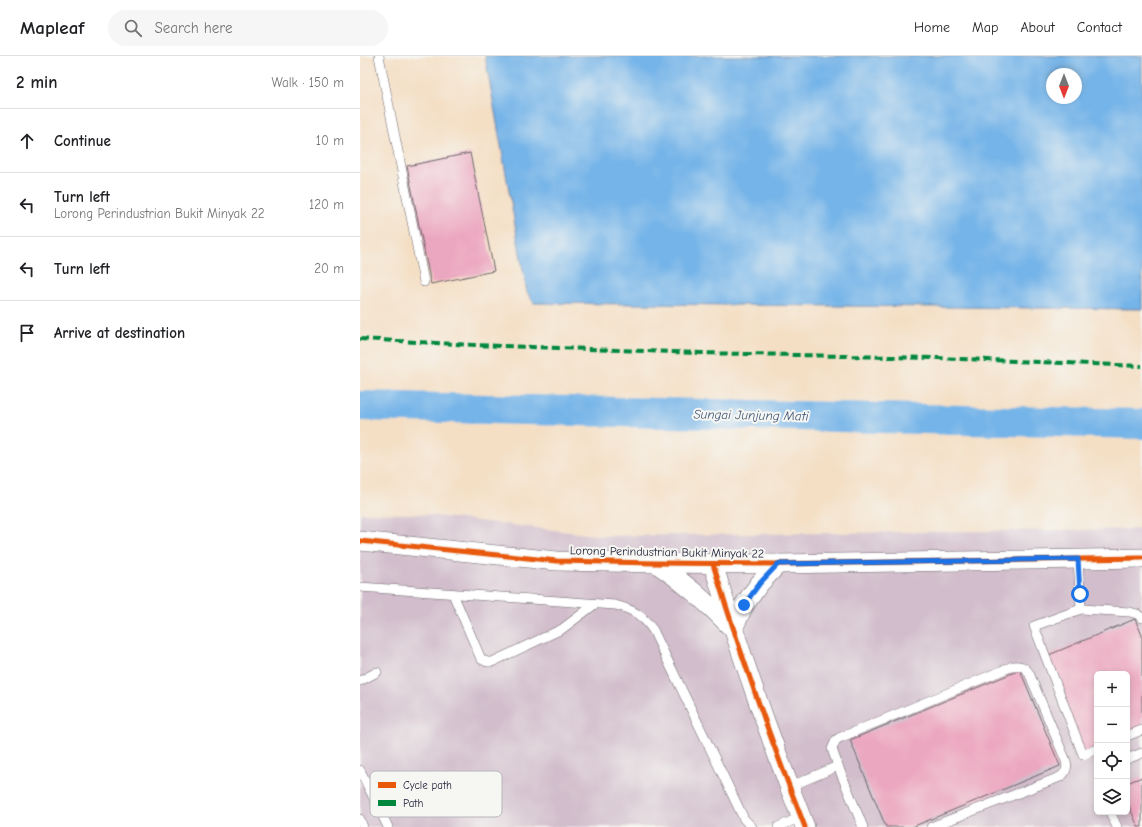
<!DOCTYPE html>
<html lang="en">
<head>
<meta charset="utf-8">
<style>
  :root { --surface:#fff; --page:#f6f6f6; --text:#202124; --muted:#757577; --line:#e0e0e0 }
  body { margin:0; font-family:"Comic Neue",sans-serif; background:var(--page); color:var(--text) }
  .controls { position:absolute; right:12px; bottom:12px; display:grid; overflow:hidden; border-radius:6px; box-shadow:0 2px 6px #0003 }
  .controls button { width:36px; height:36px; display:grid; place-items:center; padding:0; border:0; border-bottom:1px solid var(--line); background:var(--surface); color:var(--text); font:20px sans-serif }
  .compass { position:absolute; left:686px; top:12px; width:36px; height:36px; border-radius:50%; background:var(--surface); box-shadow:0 2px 6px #0003; rotate:180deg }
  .stop { position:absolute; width:12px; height:12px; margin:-9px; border:3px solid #1a73e8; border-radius:50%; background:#fff }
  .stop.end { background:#1a73e8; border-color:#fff; box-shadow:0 1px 4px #0008 }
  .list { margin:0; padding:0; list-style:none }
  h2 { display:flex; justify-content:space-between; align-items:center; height:52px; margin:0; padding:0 16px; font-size:17px }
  h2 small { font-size:13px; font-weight:400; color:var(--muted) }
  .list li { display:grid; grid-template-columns:26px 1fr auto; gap:12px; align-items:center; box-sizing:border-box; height:64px; padding:0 16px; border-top:1px solid var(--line) }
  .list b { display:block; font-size:15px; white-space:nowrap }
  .list p { margin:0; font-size:13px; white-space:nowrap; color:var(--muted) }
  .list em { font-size:13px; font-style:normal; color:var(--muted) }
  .icon { flex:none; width:22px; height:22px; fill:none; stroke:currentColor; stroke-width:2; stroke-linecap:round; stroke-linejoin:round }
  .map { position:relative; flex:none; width:782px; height:771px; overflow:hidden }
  header { display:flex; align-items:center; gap:24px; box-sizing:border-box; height:56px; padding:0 20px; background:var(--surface); border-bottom:1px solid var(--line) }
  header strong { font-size:19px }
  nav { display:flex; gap:22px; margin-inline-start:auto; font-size:14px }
  .search { width:280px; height:36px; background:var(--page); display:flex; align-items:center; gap:10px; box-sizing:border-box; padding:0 14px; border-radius:22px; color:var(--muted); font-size:15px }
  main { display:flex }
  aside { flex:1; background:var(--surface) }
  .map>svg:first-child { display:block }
  .industrial { fill:#d1bdcb; fill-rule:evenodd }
  .water { fill:#74b4e8; stroke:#4b6b92; fill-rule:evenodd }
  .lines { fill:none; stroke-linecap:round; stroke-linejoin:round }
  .river { stroke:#74b4e8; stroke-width:30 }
  .building { fill:#eca7c0 }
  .service-casing { stroke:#6c646b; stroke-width:10 }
  .minor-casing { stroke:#6c646b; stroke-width:20 }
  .service { stroke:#fff; stroke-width:9 }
  .minor { stroke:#fff; stroke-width:19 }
  .quiet { stroke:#00873e; stroke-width:4; stroke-dasharray:8 4; stroke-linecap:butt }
  .cycleway-casing { stroke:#f6f6f2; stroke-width:8 }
  .cycleway { stroke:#e8590c; stroke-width:5 }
  .route { stroke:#1a73e8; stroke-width:5 }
  .labels { text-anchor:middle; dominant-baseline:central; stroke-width:4; stroke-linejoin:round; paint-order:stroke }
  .street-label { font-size:12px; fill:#22223b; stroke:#f6f6f2 }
  .water-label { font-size:13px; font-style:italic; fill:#3f5578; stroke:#f6f6f2 }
  .key { fill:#f6f6f2; stroke:#b6b6bb; stroke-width:1 }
  .key-label { font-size:11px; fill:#22223b }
</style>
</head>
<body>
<header>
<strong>Mapleaf</strong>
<div class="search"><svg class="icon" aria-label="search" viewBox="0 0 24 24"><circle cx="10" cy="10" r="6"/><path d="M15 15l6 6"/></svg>Search here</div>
<nav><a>Home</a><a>Map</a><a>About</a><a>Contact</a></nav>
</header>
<main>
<aside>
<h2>2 min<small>Walk · 150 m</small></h2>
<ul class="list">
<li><svg class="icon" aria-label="ahead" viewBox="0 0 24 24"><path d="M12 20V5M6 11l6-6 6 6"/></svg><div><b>Continue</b></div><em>10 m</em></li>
<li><svg class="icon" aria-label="left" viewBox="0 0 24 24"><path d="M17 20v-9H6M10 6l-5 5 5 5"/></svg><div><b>Turn left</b><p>Lorong Perindustrian Bukit Minyak 22</p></div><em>120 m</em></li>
<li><svg class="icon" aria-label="left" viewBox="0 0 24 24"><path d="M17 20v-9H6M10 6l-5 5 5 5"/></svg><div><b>Turn left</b></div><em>20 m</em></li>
<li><svg class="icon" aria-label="arrive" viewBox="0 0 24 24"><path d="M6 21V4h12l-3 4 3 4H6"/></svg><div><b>Arrive at destination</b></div></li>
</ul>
</aside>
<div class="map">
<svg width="782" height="771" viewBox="0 0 782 771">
  <rect width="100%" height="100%" fill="#f6f6f2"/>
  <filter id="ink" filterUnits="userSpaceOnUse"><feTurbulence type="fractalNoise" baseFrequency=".025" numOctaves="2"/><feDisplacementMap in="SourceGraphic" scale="8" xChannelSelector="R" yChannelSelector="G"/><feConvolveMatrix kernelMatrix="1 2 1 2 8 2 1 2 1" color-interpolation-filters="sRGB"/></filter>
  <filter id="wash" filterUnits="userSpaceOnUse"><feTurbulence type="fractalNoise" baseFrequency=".012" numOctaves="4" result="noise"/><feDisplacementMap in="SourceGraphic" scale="16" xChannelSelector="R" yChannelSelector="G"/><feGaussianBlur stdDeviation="0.9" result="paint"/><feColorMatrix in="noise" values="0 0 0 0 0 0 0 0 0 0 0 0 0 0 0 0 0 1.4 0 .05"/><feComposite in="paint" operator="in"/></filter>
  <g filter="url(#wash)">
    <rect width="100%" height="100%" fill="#f4dfc5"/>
    <path class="industrial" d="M 0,457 L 60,458 L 243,480 L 782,473 L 782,771 L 0,771 ZM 737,618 L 767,618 L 767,756 L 737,756 Z"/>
    <path class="water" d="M 125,0 L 782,0 L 782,253 L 174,247 L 167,236 ZM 692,18 L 716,18 L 716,42 L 692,42 Z"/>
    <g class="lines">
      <polyline class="river" points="0,350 782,368"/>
    </g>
    <g id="blocks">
      <g class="building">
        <polygon points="110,97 134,215 71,228 47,110"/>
        <polygon points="775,563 782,579 782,672 767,679 767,618 737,618 737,691 725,696 684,601"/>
        <polygon points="660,614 700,710 552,771 526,771 490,684"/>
        <polygon points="782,721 782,771 778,771 767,745 767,727"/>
      </g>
    </g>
  </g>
  <g filter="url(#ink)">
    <use href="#blocks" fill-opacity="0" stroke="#6c646b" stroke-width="1"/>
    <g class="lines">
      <g class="service-casing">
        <g id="service">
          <polyline points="19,0 64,226"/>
          <polyline points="718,503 721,553 770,556 777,558 782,562"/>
          <path d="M 0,531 L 255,549 C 274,554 282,559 293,574 L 384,763 L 392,771"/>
          <polyline points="93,538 121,603 127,606 132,606 202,573 235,548"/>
          <polyline points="721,553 674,570 723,699 737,693"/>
          <polyline points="0,625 17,616"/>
          <polyline points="767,680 782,674"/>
          <polyline points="767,703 782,697"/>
          <polyline points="478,710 503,771"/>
          <polyline points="0,714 28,771"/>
          <path d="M 429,731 L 478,710 L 472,693 L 476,684 L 479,682 L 653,610 C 661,609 665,611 669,617 L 706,705 C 708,713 706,717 700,721 L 571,771"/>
          <polyline points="750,756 757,771"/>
          <polyline points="0,763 3,771"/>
          <polyline points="418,771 441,761"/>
        </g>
      </g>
      <g class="minor-casing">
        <g id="minor">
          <polyline points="0,485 197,505 296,507 418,508 782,502"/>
          <path d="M 296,507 C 324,526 348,547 371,571"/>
          <path d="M 353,508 C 380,597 411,685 445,771"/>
          <polyline points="373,573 384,549 400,527 418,508"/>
        </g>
      </g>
      <use href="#service" class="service"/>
      <use href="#minor" class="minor"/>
      <polyline class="quiet" points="0,283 115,289 341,297 577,302 782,310"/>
      <g class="cycleway-casing">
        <g id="cycleway">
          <polyline points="0,485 197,505 296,507 418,508 782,502"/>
          <path d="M 353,508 C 380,597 411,685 445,771"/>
        </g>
      </g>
      <use href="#cycleway" class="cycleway"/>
    </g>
  </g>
  <g class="lines" filter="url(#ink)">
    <polyline class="route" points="384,549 400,527 418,508 718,503 720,538"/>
  </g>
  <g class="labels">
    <g class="street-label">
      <text transform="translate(307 496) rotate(1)">Lorong Perindustrian Bukit Minyak 22</text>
    </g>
    <g class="water-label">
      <text transform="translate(391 359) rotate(1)">Sungai Junjung Mati</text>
    </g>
  </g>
  <rect x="10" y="715" width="132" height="46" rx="6" class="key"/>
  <rect x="18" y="726" width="18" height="6" fill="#e8590c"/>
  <rect x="18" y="744" width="18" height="6" fill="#00873e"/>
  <g class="key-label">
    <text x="43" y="733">Cycle path</text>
    <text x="43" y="751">Path</text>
  </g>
</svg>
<div class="controls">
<button>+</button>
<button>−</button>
<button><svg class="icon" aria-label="locate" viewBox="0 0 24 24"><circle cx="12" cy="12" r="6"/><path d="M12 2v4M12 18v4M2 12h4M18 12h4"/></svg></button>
<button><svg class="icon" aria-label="layers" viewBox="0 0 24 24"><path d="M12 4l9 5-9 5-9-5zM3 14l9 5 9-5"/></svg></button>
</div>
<svg class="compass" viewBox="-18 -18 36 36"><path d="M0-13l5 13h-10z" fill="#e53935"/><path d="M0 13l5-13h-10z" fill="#757577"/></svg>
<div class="stop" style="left:720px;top:538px"></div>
<div class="stop end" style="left:384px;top:549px"></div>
</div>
</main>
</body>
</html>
